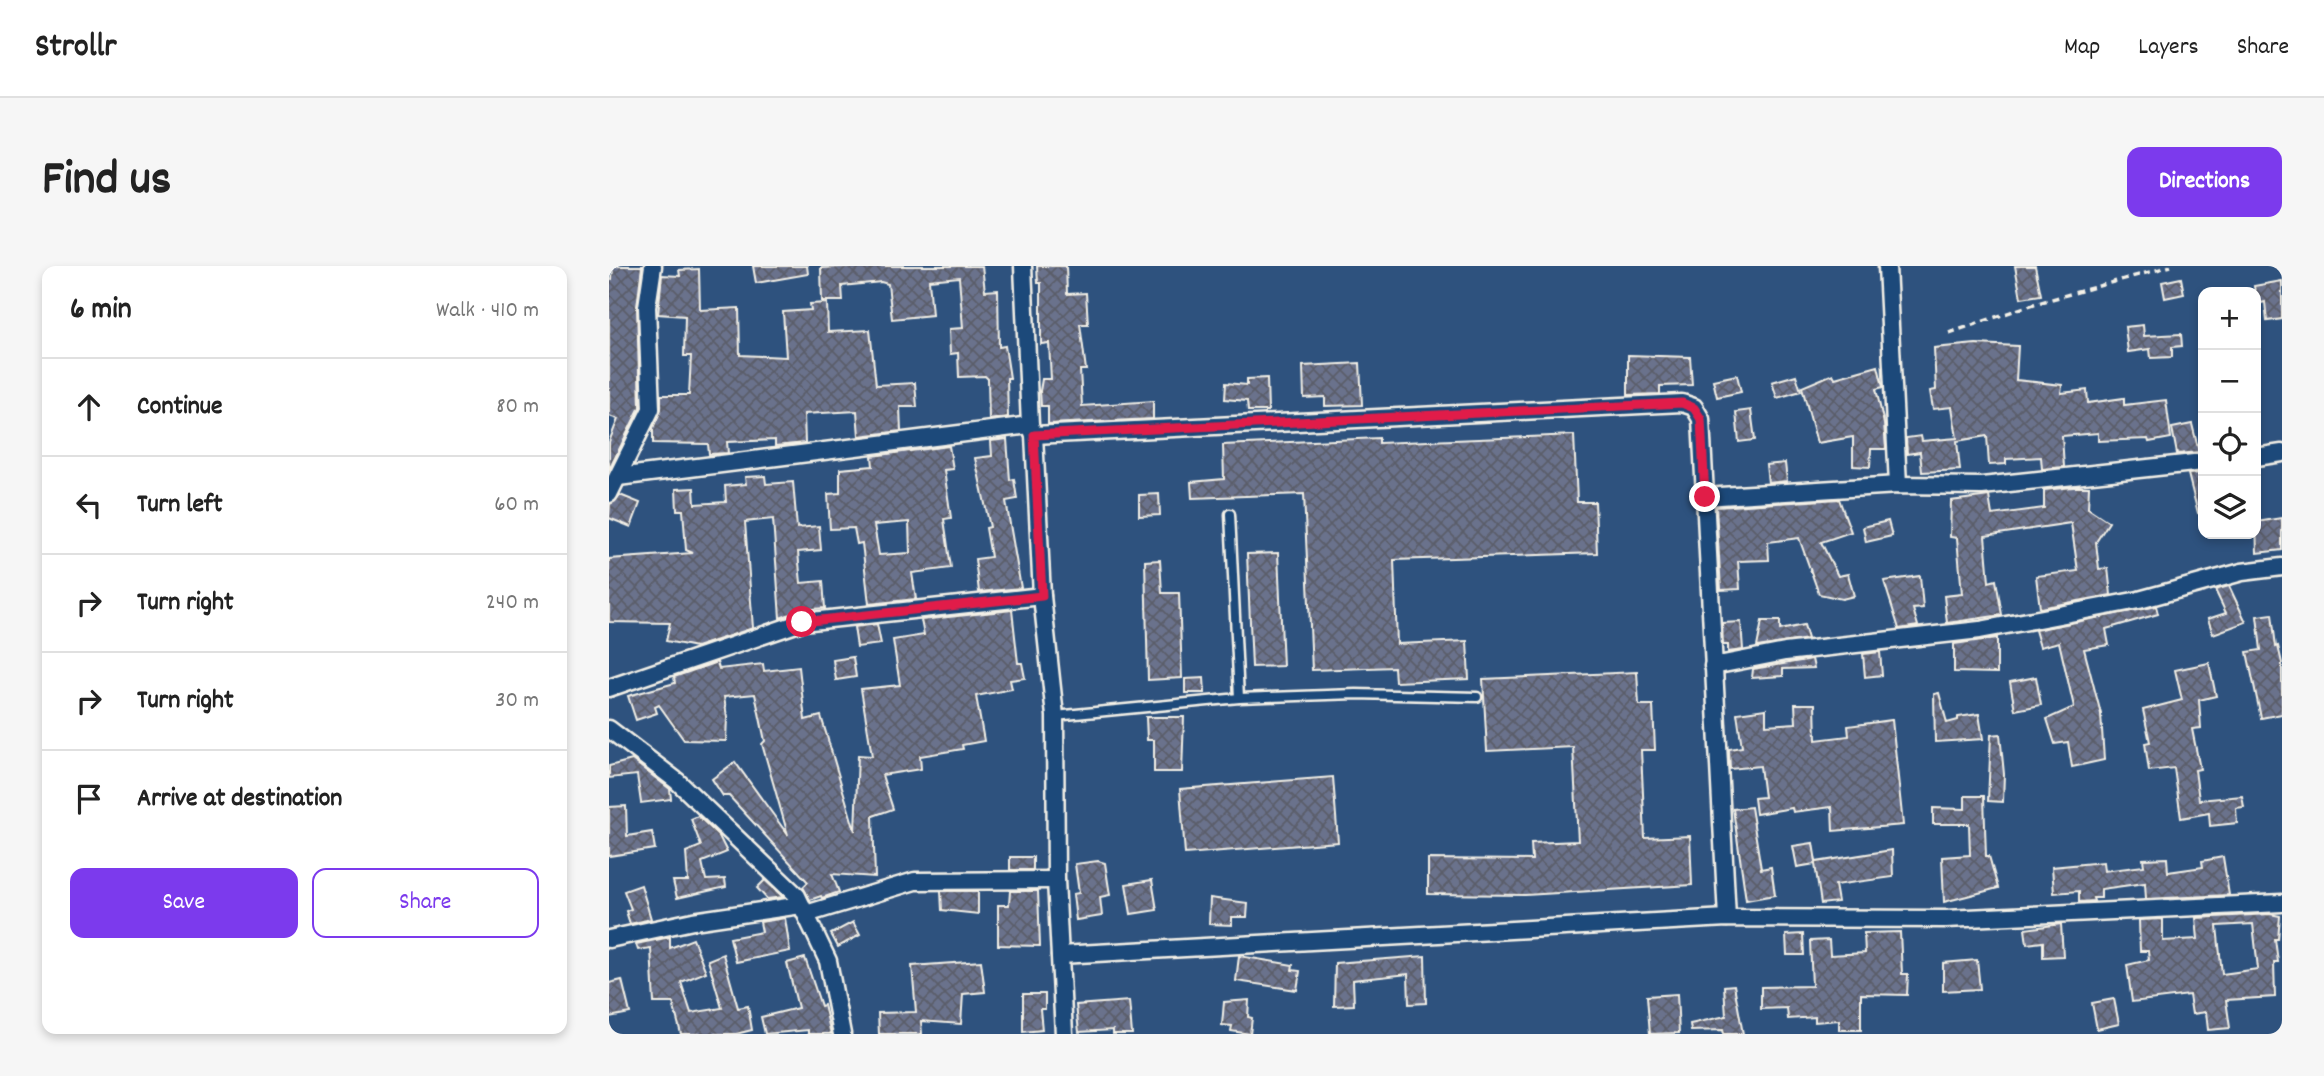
<!DOCTYPE html>
<html lang="en">
<head>
<meta charset="utf-8">
<style>
  :root { --surface:#fff; --page:#f6f6f6; --text:#222; --muted:#767676; --line:#e0e0e0; --accent:#7c3aed }
  body { margin:0; font-family:Dekko,sans-serif; background:var(--page); color:var(--text) }
  .controls { position:absolute; right:21px; top:21px; display:grid; overflow:hidden; border-radius:14px; box-shadow:0 4px 10px #0003 }
  .controls button { width:63px; height:63px; display:grid; place-items:center; padding:0; border:0; border-bottom:2px solid var(--line); background:var(--surface); color:var(--text); font:35px sans-serif }
  .stop { position:absolute; width:21px; height:21px; margin:-16px; border:5px solid #e11d48; border-radius:50%; background:#fff }
  .stop.end { background:#e11d48; border-color:#fff; box-shadow:0 2px 7px #0008 }
  .list { margin:0; padding:0; list-style:none }
  h2 { display:flex; justify-content:space-between; align-items:center; height:91px; margin:0; padding:0 28px; font-size:30px }
  h2 small { font-size:23px; font-weight:400; color:var(--muted) }
  .list li { display:grid; grid-template-columns:46px 1fr auto; gap:21px; align-items:center; box-sizing:border-box; height:98px; padding:0 28px; border-top:2px solid var(--line) }
  .list b { display:block; font-size:26px; white-space:nowrap }
  .list em { font-size:23px; font-style:normal; color:var(--muted) }
  .actions { display:flex; gap:14px; padding:21px 28px }
  .actions a { flex:1; padding:16px 0; border:2px solid var(--accent); border-radius:14px; text-align:center; font-size:24px; color:var(--accent) }
  .actions .main { background:var(--accent); color:#fff }
  .icon { flex:none; width:38px; height:38px; fill:none; stroke:currentColor; stroke-width:2; stroke-linecap:round; stroke-linejoin:round }
  .map { position:relative; flex:none; width:1673px; height:768px; overflow:hidden; border-radius:14px }
  header { display:flex; align-items:center; gap:42px; box-sizing:border-box; height:98px; padding:0 35px; background:var(--surface); border-bottom:2px solid var(--line) }
  header strong { font-size:33px }
  nav { display:flex; gap:38px; margin-inline-start:auto; font-size:24px }
  .intro { display:flex; align-items:center; justify-content:space-between; box-sizing:border-box; height:168px; padding:0 42px }
  h1 { margin:0; font-size:49px }
  .button { padding:18px 32px; border-radius:14px; background:var(--accent); color:#fff; font-size:24px; font-weight:700 }
  main { display:flex; gap:42px; padding:0 42px }
  aside { flex:1; background:var(--surface); border-radius:14px; box-shadow:0 4px 10px #0003 }
  .map>svg:first-child { display:block }
  .building { fill:url(#building-cross-hatch); stroke:#f4f1e8; stroke-width:2; fill-rule:evenodd }
  .lines { fill:none; stroke-linecap:round; stroke-linejoin:round }
  .service-casing { stroke:#f4f1e8; stroke-width:13 }
  .minor-casing { stroke:#f4f1e8; stroke-width:21 }
  .path { stroke:#f4f1e8; stroke-width:3.5; stroke-dasharray:7 5; stroke-linecap:butt }
  .service { stroke:#1f4a7a; stroke-width:8 }
  .minor { stroke:#1f4a7a; stroke-width:16 }
  .route { stroke:#e11d48; stroke-width:9 }
</style>
</head>
<body>
<header>
<strong>Strollr</strong>
<nav><a>Map</a><a>Layers</a><a>Share</a></nav>
</header>
<div class="intro"><h1>Find us</h1><a class="button">Directions</a></div>
<main>
<aside>
<h2>6 min<small>Walk · 410 m</small></h2>
<ul class="list">
<li><svg class="icon" aria-label="ahead" viewBox="0 0 24 24"><path d="M12 20V5M6 11l6-6 6 6"/></svg><div><b>Continue</b></div><em>80 m</em></li>
<li><svg class="icon" aria-label="left" viewBox="0 0 24 24"><path d="M17 20v-9H6M10 6l-5 5 5 5"/></svg><div><b>Turn left</b></div><em>60 m</em></li>
<li><svg class="icon" aria-label="right" viewBox="0 0 24 24"><path d="M7 20v-9h11M14 6l5 5-5 5"/></svg><div><b>Turn right</b></div><em>240 m</em></li>
<li><svg class="icon" aria-label="right" viewBox="0 0 24 24"><path d="M7 20v-9h11M14 6l5 5-5 5"/></svg><div><b>Turn right</b></div><em>30 m</em></li>
<li><svg class="icon" aria-label="arrive" viewBox="0 0 24 24"><path d="M6 21V4h12l-3 4 3 4H6"/></svg><div><b>Arrive at destination</b></div></li>
</ul>
<div class="actions"><a class="main">Save</a><a>Share</a></div>
</aside>
<div class="map">
<svg width="1673" height="768" viewBox="0 0 1673 768">
  <defs>
    <pattern id="building-cross-hatch" width="8" height="8" patternUnits="userSpaceOnUse" patternTransform="scale(1.75)"><rect width="8" height="8" fill="#6a728c"/><path d="M0 0l8 8M0 8l8-8" fill="none" stroke="#5a5d69"/></pattern>
  </defs>
  <rect width="100%" height="100%" fill="#2e527e"/>
  <filter id="ink" filterUnits="userSpaceOnUse"><feTurbulence type="fractalNoise" baseFrequency=".0143" numOctaves="2"/><feDisplacementMap in="SourceGraphic" scale="14" xChannelSelector="R" yChannelSelector="G"/><feConvolveMatrix kernelMatrix="1 2 1 2 8 2 1 2 1" color-interpolation-filters="sRGB"/></filter>
  <g filter="url(#ink)">
    <g class="building">
      <polygon points="4,0 33,0 28,41 31,141 0,204 0,176 9,153 0,150 0,13 3,13"/>
      <polygon points="144,0 198,0 199,8 147,17"/>
      <polygon points="249,0 373,0 376,25 389,24 390,81 396,80 401,112 398,112 399,151 380,154 379,113 376,110 350,111 349,87 341,88 340,63 354,62 350,11 320,14 323,49 283,53 279,18 272,16 233,20 234,35 213,35 212,2"/>
      <polygon points="428,0 457,0 458,28 477,27 479,58 471,58 477,104 471,104 473,140 544,135 544,153 439,158 439,140 432,140 431,125 433,113 442,113 440,77 432,78 432,17 429,17"/>
      <polygon points="1406,0 1426,0 1432,29 1412,32"/>
      <polygon points="90,3 91,44 130,42 131,89 177,91 174,46 202,44 201,38 218,37 219,66 261,64 267,119 306,117 308,141 291,141 292,165 250,170 248,145 195,148 196,177 166,180 166,174 118,176 119,187 100,188 99,178 44,177 44,162 52,143 52,129 80,129 82,90 75,90 76,50 49,48 53,9 71,10 70,4"/>
      <polygon points="1572,12 1575,28 1556,32 1553,16"/>
      <polygon points="1673,15 1673,53 1658,55 1656,36 1648,38 1645,20"/>
      <polygon points="1534,59 1535,70 1572,68 1573,80 1563,81 1563,91 1542,92 1541,83 1519,86 1516,61"/>
      <polygon points="1367,78 1409,80 1407,114 1453,119 1452,127 1478,124 1479,137 1515,132 1515,139 1557,134 1562,172 1540,176 1539,173 1489,175 1489,167 1453,170 1455,201 1433,203 1432,191 1397,193 1397,198 1380,199 1378,170 1348,175 1351,204 1313,206 1311,186 1298,188 1297,172 1312,170 1313,175 1348,172 1343,141 1324,143 1321,125 1327,124 1325,82"/>
      <polygon points="1019,89 1081,91 1083,119 1051,120 1051,128 1019,129"/>
      <polygon points="751,97 753,139 716,140 716,131 695,132 694,100"/>
      <polygon points="1269,100 1274,121 1267,123 1275,158 1277,183 1262,183 1261,201 1244,200 1244,171 1208,177 1193,121 1224,108 1226,112"/>
      <polygon points="1128,109 1132,126 1108,131 1104,114"/>
      <polygon points="1187,109 1192,125 1168,132 1163,116"/>
      <polygon points="658,112 659,145 639,145 638,135 616,133 617,117 638,119 638,113"/>
      <polygon points="1142,144 1146,174 1130,176 1127,146"/>
      <polygon points="1583,158 1590,186 1568,188 1563,162"/>
      <polygon points="965,169 968,236 986,236 988,287 785,294 788,378 858,375 860,413 786,416 785,401 703,404 695,228 583,232 582,216 615,213 614,179 770,172 770,177"/>
      <polygon points="398,173 401,214 405,213 408,233 397,235 412,322 370,326 366,293 382,291 377,262 381,261 366,192 383,190 382,175"/>
      <path d="M 340,180 L 344,203 L 335,204 L 342,252 L 335,253 L 342,302 L 303,307 L 307,333 L 260,338 L 253,277 L 248,278 L 245,262 L 221,263 L 219,228 L 231,227 L 231,203 L 264,200 L 263,190 ZM 300,256 L 301,287 L 270,289 L 265,259 Z"/>
      <polygon points="1176,197 1178,215 1159,217 1157,199"/>
      <polygon points="1594,207 1594,246 1589,247 1579,208"/>
      <polygon points="156,210 157,218 184,216 188,262 210,260 212,284 189,286 192,317 214,315 216,342 192,344 171,352 164,253 136,256 144,362 87,381 57,375 61,357 0,356 0,293 84,287 77,284 74,244 68,244 67,223 85,222 86,238 117,236 116,220 137,218 136,211"/>
      <polygon points="1464,221 1480,221 1479,242 1500,256 1487,276 1490,303 1499,302 1502,329 1431,342 1427,310 1469,305 1462,257 1376,270 1380,316 1387,314 1393,349 1338,357 1335,330 1353,328 1348,272 1341,271 1342,235 1380,230 1383,249 1435,242 1435,224"/>
      <polygon points="550,228 551,249 530,250 530,229"/>
      <polygon points="11,229 31,237 22,261 0,252 1,238"/>
      <polygon points="1230,233 1242,266 1212,276 1229,310 1239,308 1245,330 1233,333 1210,328 1190,272 1159,276 1160,294 1129,295 1131,323 1112,324 1107,241"/>
      <polygon points="1673,252 1673,284 1648,287 1647,256"/>
      <polygon points="1279,255 1283,270 1257,276 1254,261"/>
      <polygon points="669,287 674,400 643,401 638,288"/>
      <polygon points="551,294 553,327 570,327 573,412 539,414 536,295"/>
      <polygon points="1311,310 1314,342 1304,343 1309,360 1290,363 1275,315"/>
      <polygon points="1620,320 1637,356 1604,368 1599,353 1617,347 1606,324"/>
      <polygon points="1547,340 1549,348 1497,363 1500,379 1475,383 1492,448 1495,494 1463,501 1459,476 1446,478 1438,453 1465,441 1450,376 1431,381 1426,364"/>
      <polygon points="403,344 409,397 413,397 416,412 401,414 403,423 367,430 375,475 353,479 354,483 311,490 312,503 273,509 284,543 264,550 266,611 223,608 230,626 213,632 212,630 201,634 194,621 199,616 120,530 114,530 103,513 126,496 179,569 153,478 156,475 146,428 115,431 118,451 117,475 75,474 50,439 46,441 48,447 27,454 19,430 66,417 65,411 108,396 110,403 154,398 155,405 190,401 196,454 212,450 246,565 249,489 263,490 252,423 291,419 284,374 315,369 312,354"/>
      <polygon points="1663,348 1667,381 1669,380 1673,397 1673,448 1652,452 1638,386 1652,384 1648,350"/>
      <polygon points="1153,355 1171,355 1171,364 1195,359 1199,373 1148,381"/>
      <polygon points="1132,356 1134,384 1119,386 1119,379 1114,379 1113,357"/>
      <polygon points="268,358 272,378 248,381 245,361"/>
      <polygon points="1388,372 1388,407 1345,406 1345,378"/>
      <polygon points="1271,386 1273,409 1256,411 1254,388"/>
      <polygon points="244,391 247,411 227,414 224,394"/>
      <polygon points="1203,393 1205,402 1174,403 1174,410 1143,412 1144,403"/>
      <polygon points="1600,397 1607,430 1590,434 1592,462 1583,463 1591,503 1586,504 1590,534 1633,530 1635,541 1627,542 1628,557 1601,560 1600,547 1572,552 1565,502 1540,505 1536,477 1541,476 1534,444 1573,434 1566,404"/>
      <polygon points="1028,406 1030,439 1044,439 1046,484 1032,484 1036,572 1081,570 1083,619 916,629 819,628 819,593 923,594 922,577 969,575 964,481 878,485 874,413"/>
      <polygon points="1427,411 1432,439 1406,444 1401,416"/>
      <polygon points="595,412 596,427 576,427 576,413"/>
      <polygon points="1330,427 1338,457 1349,454 1349,451 1370,448 1374,473 1326,476 1325,428"/>
      <polygon points="1186,438 1206,438 1207,474 1240,470 1239,460 1283,454 1294,559 1224,565 1223,541 1184,546 1183,542 1147,548 1145,532 1155,531 1151,500 1121,503 1120,483 1133,481 1128,447 1157,443 1157,459 1187,457"/>
      <polygon points="537,451 575,451 573,506 545,506 545,474 538,474"/>
      <polygon points="1391,468 1395,508 1394,536 1379,535 1382,469"/>
      <polygon points="23,494 61,523 62,533 32,537 28,509 0,512 0,500"/>
      <polygon points="724,511 729,576 576,588 571,523"/>
      <polygon points="1356,530 1375,530 1377,590 1380,590 1389,622 1335,636 1333,591 1361,589 1360,558 1324,558 1324,542 1356,543"/>
      <polygon points="17,540 18,570 43,566 46,583 0,590 0,541"/>
      <polygon points="1142,541 1152,603 1162,601 1166,629 1137,634 1124,543"/>
      <polygon points="89,550 110,570 118,586 93,596 97,614 116,613 117,621 68,632 64,615 79,615 77,586 92,580 82,553"/>
      <polygon points="1204,577 1207,596 1283,584 1284,611 1226,619 1229,636 1212,638 1206,598 1188,601 1184,580"/>
      <rect x="401" y="591" width="23" height="13"/>
      <polygon points="1614,591 1620,629 1537,633 1536,617 1492,623 1492,632 1484,632 1485,635 1470,636 1470,625 1445,627 1443,601 1494,596 1495,605 1535,600 1534,593 1558,592 1559,606 1594,601 1593,595"/>
      <polygon points="489,595 496,597 501,629 491,631 493,650 467,654 464,628 470,627 466,598"/>
      <polygon points="156,614 174,631 158,633 148,622"/>
      <polygon points="543,614 548,644 522,648 517,618"/>
      <polygon points="32,619 42,653 21,658 17,645 22,643 15,625"/>
      <polygon points="332,625 369,625 369,648 333,644"/>
      <polygon points="401,625 429,625 431,680 389,679 389,639 400,639"/>
      <polygon points="601,632 639,637 638,651 623,651 623,659 600,658"/>
      <path d="M 1661,648 L 1671,650 L 1669,673 L 1666,673 L 1669,696 L 1665,696 L 1666,731 L 1617,734 L 1621,762 L 1599,764 L 1597,746 L 1583,748 L 1580,729 L 1523,736 L 1518,699 L 1540,694 L 1539,685 L 1531,685 L 1530,654 L 1554,653 L 1554,675 L 1589,673 L 1587,652 ZM 1644,658 L 1649,703 L 1613,708 L 1608,660 Z"/>
      <polygon points="176,652 181,685 127,696 121,672 153,666 151,656"/>
      <polygon points="244,656 251,669 229,681 222,668"/>
      <polygon points="1452,658 1454,690 1434,691 1434,676 1418,678 1416,663"/>
      <polygon points="1291,666 1293,708 1299,708 1298,729 1252,728 1252,764 1230,764 1230,754 1206,756 1206,751 1179,753 1178,742 1152,743 1152,721 1203,720 1201,675 1220,674 1221,689 1256,687 1255,667"/>
      <polygon points="1194,668 1195,689 1178,689 1177,669"/>
      <polygon points="61,671 61,682 84,673 97,706 72,716 82,747 113,742 99,694 114,688 129,742 139,740 143,764 127,768 72,768 64,737 45,737 42,682 29,684 27,678"/>
      <polygon points="630,690 684,699 683,704 691,705 688,724 627,715"/>
      <polygon points="816,690 817,737 800,738 799,708 744,714 745,739 725,740 726,697"/>
      <polygon points="196,692 212,740 215,739 222,768 199,768 199,764 156,768 152,751 189,742 178,697"/>
      <polygon points="1368,694 1371,723 1334,725 1334,697"/>
      <polygon points="372,695 376,726 354,728 352,758 312,755 313,768 270,768 269,747 307,746 303,700"/>
      <polygon points="13,714 21,747 0,751 0,717"/>
      <polygon points="1125,719 1134,768 1115,768 1114,764 1082,765 1081,758 1117,750 1115,720"/>
      <polygon points="414,728 436,728 436,743 431,743 433,764 414,766"/>
      <polygon points="1068,728 1070,767 1041,768 1038,730"/>
      <polygon points="1505,733 1510,758 1488,763 1483,737"/>
      <polygon points="640,734 639,751 643,752 641,768 622,765 623,760 613,759 615,736"/>
      <polygon points="520,735 523,768 504,768 504,764 470,766 467,739"/>
    </g>
    <g class="lines">
      <g class="service-casing">
        <g id="service">
          <polyline points="621,248 630,432"/>
          <polyline points="446,450 630,432 747,428 868,431"/>
        </g>
      </g>
      <g class="minor-casing">
        <g id="minor">
          <polyline points="414,0 421,159 425,169 433,330 446,450 447,614 455,768"/>
          <polyline points="1278,0 1289,219"/>
          <polyline points="425,169 1073,137 1085,141 1092,153 1118,652"/>
          <polyline points="1647,191 1673,187"/>
          <polyline points="9,211 421,159"/>
          <polyline points="0,228 42,143 38,41 44,0"/>
          <polyline points="1095,231 1289,219 1373,220 1594,196"/>
          <polyline points="1104,400 1176,386 1371,364 1530,334 1633,306 1673,301"/>
          <polyline points="0,422 193,356 433,330"/>
          <polyline points="0,463 68,515 188,630 219,695 233,768"/>
          <polyline points="197,648 306,615 447,614"/>
          <polyline points="0,673 84,655 192,639"/>
          <polyline points="451,689 1118,652 1337,653 1673,637"/>
        </g>
      </g>
      <polyline class="path" points="1340,67 1425,38 1562,0"/>
      <use href="#service" class="service"/>
      <use href="#minor" class="minor"/>
    </g>
  </g>
  <g class="lines" filter="url(#ink)">
    <polyline class="route" points="193,356 433,330 425,169 1073,137 1085,142 1092,153 1096,231"/>
  </g>
</svg>
<div class="controls">
<button>+</button>
<button>−</button>
<button><svg class="icon" aria-label="locate" viewBox="0 0 24 24"><circle cx="12" cy="12" r="6"/><path d="M12 2v4M12 18v4M2 12h4M18 12h4"/></svg></button>
<button><svg class="icon" aria-label="layers" viewBox="0 0 24 24"><path d="M12 4l9 5-9 5-9-5zM3 14l9 5 9-5"/></svg></button>
</div>
<div class="stop" style="left:193px;top:356px"></div>
<div class="stop end" style="left:1096px;top:231px"></div>
</div>
</main>
</body>
</html>
